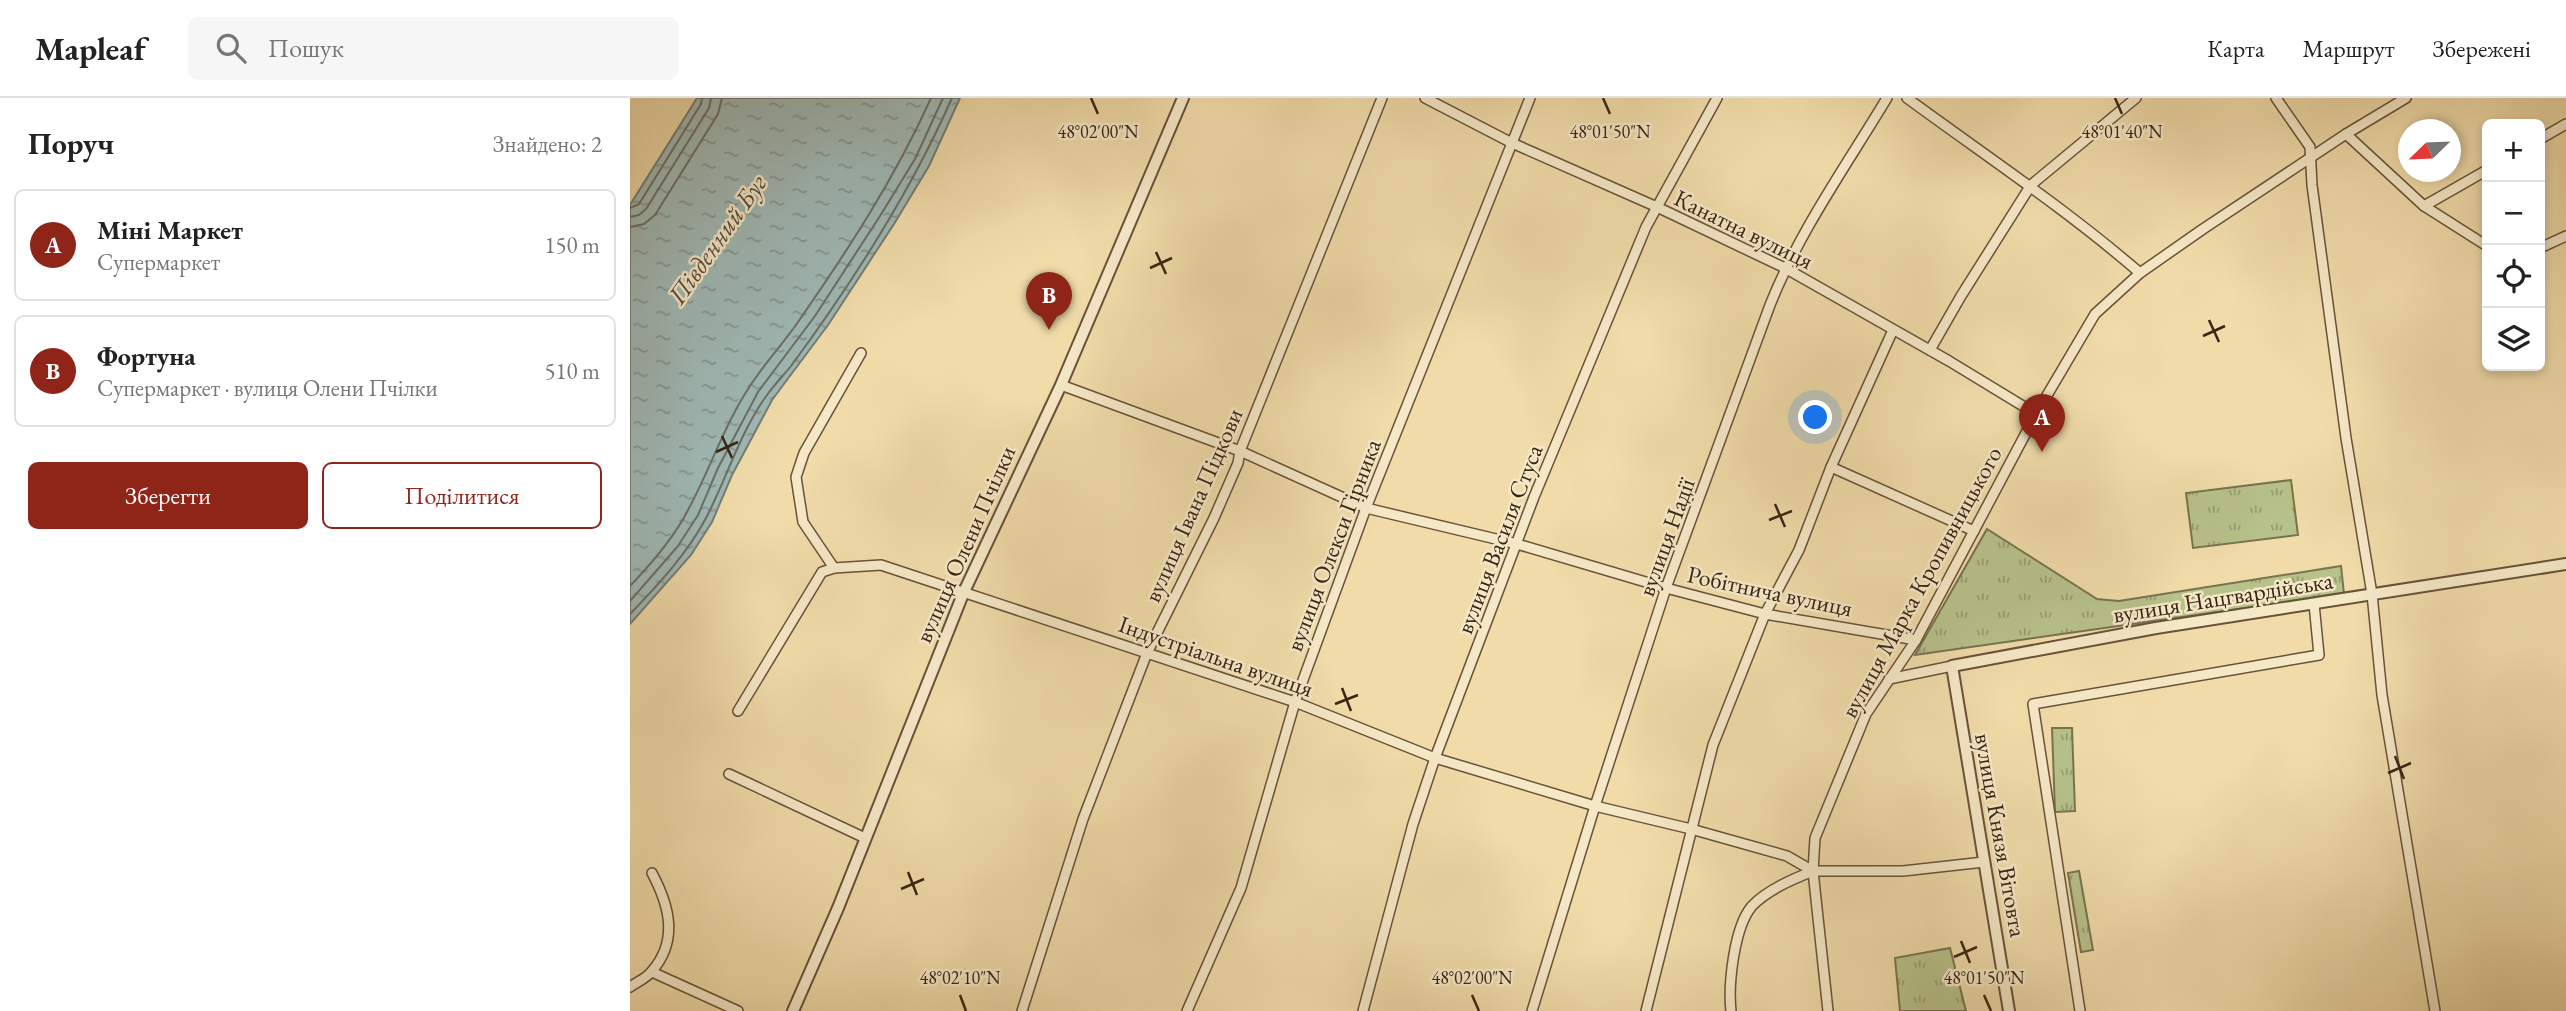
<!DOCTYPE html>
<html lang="uk">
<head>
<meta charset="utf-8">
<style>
  :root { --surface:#fff; --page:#f6f6f6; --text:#222; --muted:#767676; --line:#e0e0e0; --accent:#8f2418 }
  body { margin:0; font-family:"EB Garamond",serif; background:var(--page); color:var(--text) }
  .controls { position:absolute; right:21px; top:21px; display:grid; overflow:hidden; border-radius:10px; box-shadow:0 4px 10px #0003 }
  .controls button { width:63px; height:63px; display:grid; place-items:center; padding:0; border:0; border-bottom:2px solid var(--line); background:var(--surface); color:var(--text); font:35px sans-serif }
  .compass { position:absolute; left:1768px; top:21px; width:63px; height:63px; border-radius:50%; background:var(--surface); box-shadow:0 4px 10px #0003; rotate:247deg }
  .you { position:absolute; left:1186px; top:320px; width:24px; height:24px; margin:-18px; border:5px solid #fff; border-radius:50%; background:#1a73e8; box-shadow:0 0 0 10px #1a73e833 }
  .badge { display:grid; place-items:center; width:46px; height:46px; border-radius:50%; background:var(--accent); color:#fff; font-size:23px; font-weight:700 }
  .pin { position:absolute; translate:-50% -58px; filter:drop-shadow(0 2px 4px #0008) }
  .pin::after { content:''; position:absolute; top:37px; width:24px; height:21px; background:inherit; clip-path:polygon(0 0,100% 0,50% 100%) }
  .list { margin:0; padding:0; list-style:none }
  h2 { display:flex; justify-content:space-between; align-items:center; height:91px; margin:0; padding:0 28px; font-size:30px }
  h2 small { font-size:23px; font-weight:400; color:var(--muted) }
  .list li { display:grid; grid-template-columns:46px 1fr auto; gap:21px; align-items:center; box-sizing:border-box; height:112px; margin:0 14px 14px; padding:0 14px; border:2px solid var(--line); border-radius:10px }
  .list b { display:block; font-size:26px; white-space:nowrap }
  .list p { margin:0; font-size:23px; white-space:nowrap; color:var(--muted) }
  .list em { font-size:23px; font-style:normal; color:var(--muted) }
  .actions { display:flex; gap:14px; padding:21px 28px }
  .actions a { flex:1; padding:16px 0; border:2px solid var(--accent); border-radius:10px; text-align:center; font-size:24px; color:var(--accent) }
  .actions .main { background:var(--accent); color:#fff }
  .icon { flex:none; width:38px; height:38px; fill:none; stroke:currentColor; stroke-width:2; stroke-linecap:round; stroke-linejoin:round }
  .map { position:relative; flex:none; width:1936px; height:913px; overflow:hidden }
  header { display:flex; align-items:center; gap:42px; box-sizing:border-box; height:98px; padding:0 35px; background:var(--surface); border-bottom:2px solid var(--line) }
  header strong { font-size:33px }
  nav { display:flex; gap:38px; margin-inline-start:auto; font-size:24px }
  .search { width:490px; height:63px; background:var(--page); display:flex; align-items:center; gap:18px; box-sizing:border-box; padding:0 24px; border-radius:10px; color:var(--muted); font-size:26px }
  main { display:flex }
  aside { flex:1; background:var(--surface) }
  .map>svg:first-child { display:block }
  .park { fill:url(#park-tufts); stroke:#787350; stroke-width:2 }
  .water { fill:url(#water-ripples); stroke:#767d74; stroke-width:2 }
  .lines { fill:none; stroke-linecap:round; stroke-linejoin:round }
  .shore { stroke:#6c6e64; stroke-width:2 }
  .minor-casing { stroke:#67523a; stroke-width:12 }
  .tertiary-casing { stroke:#67523a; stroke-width:14 }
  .minor { stroke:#f5e8c7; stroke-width:9 }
  .tertiary { stroke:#f5e8c7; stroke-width:10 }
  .ticks { fill:none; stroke:#392515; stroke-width:2.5 }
  .labels { text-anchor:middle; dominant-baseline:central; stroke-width:5; stroke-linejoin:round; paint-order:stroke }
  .street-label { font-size:24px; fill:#392515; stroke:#f5e8c7 }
  .water-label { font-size:26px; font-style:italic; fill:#524a3d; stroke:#f5e8c7 }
  .ticks-label { font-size:18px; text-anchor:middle; fill:#392515; stroke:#f5e8c7; stroke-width:5; stroke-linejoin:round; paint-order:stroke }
</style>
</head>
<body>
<header>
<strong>Mapleaf</strong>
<div class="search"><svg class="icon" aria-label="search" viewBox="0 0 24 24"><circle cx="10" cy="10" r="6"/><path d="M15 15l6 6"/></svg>Пошук</div>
<nav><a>Карта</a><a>Маршрут</a><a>Збережені</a></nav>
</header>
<main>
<aside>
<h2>Поруч<small>Знайдено: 2</small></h2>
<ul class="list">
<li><span class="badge">A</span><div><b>Міні Маркет</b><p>Супермаркет</p></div><em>150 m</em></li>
<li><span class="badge">B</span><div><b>Фортуна</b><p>Супермаркет · вулиця Олени Пчілки</p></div><em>510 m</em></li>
</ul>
<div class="actions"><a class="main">Зберегти</a><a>Поділитися</a></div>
</aside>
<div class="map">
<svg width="1936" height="913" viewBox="0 0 1936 913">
  <defs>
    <pattern id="park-tufts" width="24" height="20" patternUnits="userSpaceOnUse" patternTransform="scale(1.75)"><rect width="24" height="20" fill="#b7c18a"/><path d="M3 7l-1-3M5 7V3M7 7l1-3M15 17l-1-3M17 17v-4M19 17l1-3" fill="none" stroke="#969d70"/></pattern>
    <pattern id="water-ripples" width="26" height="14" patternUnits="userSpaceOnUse" patternTransform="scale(1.75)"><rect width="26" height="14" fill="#9fb8b4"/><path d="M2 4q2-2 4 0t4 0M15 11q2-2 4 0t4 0" fill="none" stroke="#839591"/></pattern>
  </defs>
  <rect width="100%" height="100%" fill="#f0dba9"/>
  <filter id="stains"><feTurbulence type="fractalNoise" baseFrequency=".00286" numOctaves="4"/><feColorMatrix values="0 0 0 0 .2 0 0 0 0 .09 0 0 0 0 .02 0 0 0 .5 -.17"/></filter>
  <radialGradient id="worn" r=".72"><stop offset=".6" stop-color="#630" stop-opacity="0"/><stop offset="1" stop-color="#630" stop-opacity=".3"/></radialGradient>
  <g class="park">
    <polygon points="1661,382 1668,437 1563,450 1556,395"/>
    <polygon points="1357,431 1467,501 1489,503 1711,468 1714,496 1285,557"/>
    <polygon points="1422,630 1442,630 1445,713 1425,714"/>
    <polygon points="1449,773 1463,852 1451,854 1438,775"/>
    <polygon points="1320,850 1336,913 1270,913 1265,860"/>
  </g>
  <polygon class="water" points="67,0 330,0 299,68 264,126 198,227 142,302 102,377 82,424 61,457 0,526 0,107"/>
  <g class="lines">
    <g class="shore">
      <polyline points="0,110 9,106 71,6 72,0"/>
      <polyline points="0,119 9,117 16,111 79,10 81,0"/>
      <polyline points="0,129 14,126 25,117 88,16 92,0"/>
      <path d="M 0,488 C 22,465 44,440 58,412 C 80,372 94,327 120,288 C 134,266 153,246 168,224 C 218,152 265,80 301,0"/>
      <polyline points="0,503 48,448 68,417 88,370 128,294 185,218 250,118 285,61 313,0"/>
      <path d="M 0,516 C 28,487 57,456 76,420 C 97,380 110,334 137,297 C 144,287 153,278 161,268 C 223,184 280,95 322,0"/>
    </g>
    <g class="minor-casing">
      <g id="minor">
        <polyline points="795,0 882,45 1027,109 1155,170 1319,263 1406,316"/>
        <path d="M 1277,0 C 1356,58 1436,111 1510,175"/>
        <polyline points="1646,0 1680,49 1682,87 1716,340 1742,496 1752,597 1805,913"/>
        <polyline points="1716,36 1794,108 1857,148"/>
        <polyline points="1910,41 1936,26"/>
        <polyline points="1794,108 1857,72"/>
        <polyline points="1910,150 1936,138"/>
        <polyline points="1300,252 1331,198 1401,87 1506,0"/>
        <polyline points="231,255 174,355 166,379 173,424 204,470 251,467 665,604 805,660 965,708 1061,731 1157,758 1183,773 1273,773 1354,764"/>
        <polyline points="431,287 610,353 736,410 887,446 1036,490 1135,516 1286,542"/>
        <polyline points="1201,369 1344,433"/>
        <polyline points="1259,581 1322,568"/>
        <polyline points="108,613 192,474 204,470"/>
        <polyline points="99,676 235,740"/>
        <polyline points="1183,773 1198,913"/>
        <polyline points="22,874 108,913"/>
        <path d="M 0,889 C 7,884 17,880 22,873 C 49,842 39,807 22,775"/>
        <polyline points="392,913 453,721 517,555 584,420 608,365 610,353 752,0"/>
        <polyline points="557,913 611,790 665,604 736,410 900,0"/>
        <polyline points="733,913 783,726 805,660 904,399 1016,129 1087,0"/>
        <path d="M 902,913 L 965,708 L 1036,490 L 1140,207 C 1169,134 1216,68 1257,0"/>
        <polyline points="1016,913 1083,647 1135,516 1169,452 1201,369 1263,232"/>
        <path d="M 1101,913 C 1098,887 1104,829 1122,808 C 1137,792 1163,781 1183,773 L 1185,740 L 1236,616 L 1286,542 L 1406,316 L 1465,216 L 1510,175 L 1573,131 L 1716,36 L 1776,0"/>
        <polyline points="1450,913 1403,606 1689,557 1684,506"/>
      </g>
    </g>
    <g class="tertiary-casing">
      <g id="tertiary">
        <polyline points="163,913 208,810 333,496 431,287 553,0"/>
        <polyline points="1379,913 1322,568 1526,530 1936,466"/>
      </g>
    </g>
    <use href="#minor" class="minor"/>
    <use href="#tertiary" class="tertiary"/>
  </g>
  <path class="ticks" d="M 461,0 L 468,16M 973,0 L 980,16M 1485,0 L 1492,16M 526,154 L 536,176M 520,170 L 542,160M 1579,222 L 1589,244M 1573,238 L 1595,228M 92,338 L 102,360M 86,354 L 108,344M 1145,406 L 1155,429M 1139,422 L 1162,413M 712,590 L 721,613M 705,606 L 728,597M 1765,658 L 1774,681M 1758,675 L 1781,665M 278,774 L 287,797M 271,791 L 294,781M 1331,843 L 1340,865M 1324,859 L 1347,849M 330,897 L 336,913M 842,897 L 849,913M 1354,897 L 1361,913"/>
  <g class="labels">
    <g class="street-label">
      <text transform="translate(1114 131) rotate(26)">Канатна вулиця</text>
      <text transform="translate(563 407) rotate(-66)">вулиця Івана Підкови</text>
      <text transform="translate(1036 439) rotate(-70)">вулиця Надії</text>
      <text transform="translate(869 441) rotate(-69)">вулиця Василя Стуса</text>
      <text transform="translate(335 446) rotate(-66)">вулиця Олени Пчілки</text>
      <text transform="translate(703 447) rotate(-69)">вулиця Олекси Гірника</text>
      <text transform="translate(1291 484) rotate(-61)">вулиця Марка Кропивницького</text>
      <text transform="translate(1140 493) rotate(12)">Робітнича вулиця</text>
      <text transform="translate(1593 499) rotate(-9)">вулиця Нацгвардійська</text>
      <text transform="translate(586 558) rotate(19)">Індустріальна вулиця</text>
      <text transform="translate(1371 737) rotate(80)">вулиця Князя Вітовта</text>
    </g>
    <g class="water-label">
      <text transform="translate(87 141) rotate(-55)">Південний Буг</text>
    </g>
  </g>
  <g class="ticks-label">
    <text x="468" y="40">48°02'00"N</text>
    <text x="980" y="40">48°01'50"N</text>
    <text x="1492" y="40">48°01'40"N</text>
    <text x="330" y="886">48°02'10"N</text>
    <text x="842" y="886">48°02'00"N</text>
    <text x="1354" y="886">48°01'50"N</text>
  </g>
  <rect width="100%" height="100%" filter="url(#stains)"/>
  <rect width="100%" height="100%" fill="url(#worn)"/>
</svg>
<div class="controls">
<button>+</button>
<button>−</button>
<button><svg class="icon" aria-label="locate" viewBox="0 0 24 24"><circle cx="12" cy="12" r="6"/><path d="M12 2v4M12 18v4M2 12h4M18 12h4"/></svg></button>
<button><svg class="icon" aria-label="layers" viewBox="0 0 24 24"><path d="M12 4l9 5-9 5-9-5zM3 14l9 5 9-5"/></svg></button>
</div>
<svg class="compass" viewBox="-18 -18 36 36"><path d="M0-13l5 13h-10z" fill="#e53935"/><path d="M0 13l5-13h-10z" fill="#767676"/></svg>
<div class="you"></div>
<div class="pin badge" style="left:1412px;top:354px">A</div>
<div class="pin badge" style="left:419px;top:232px">B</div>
</div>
</main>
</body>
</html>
